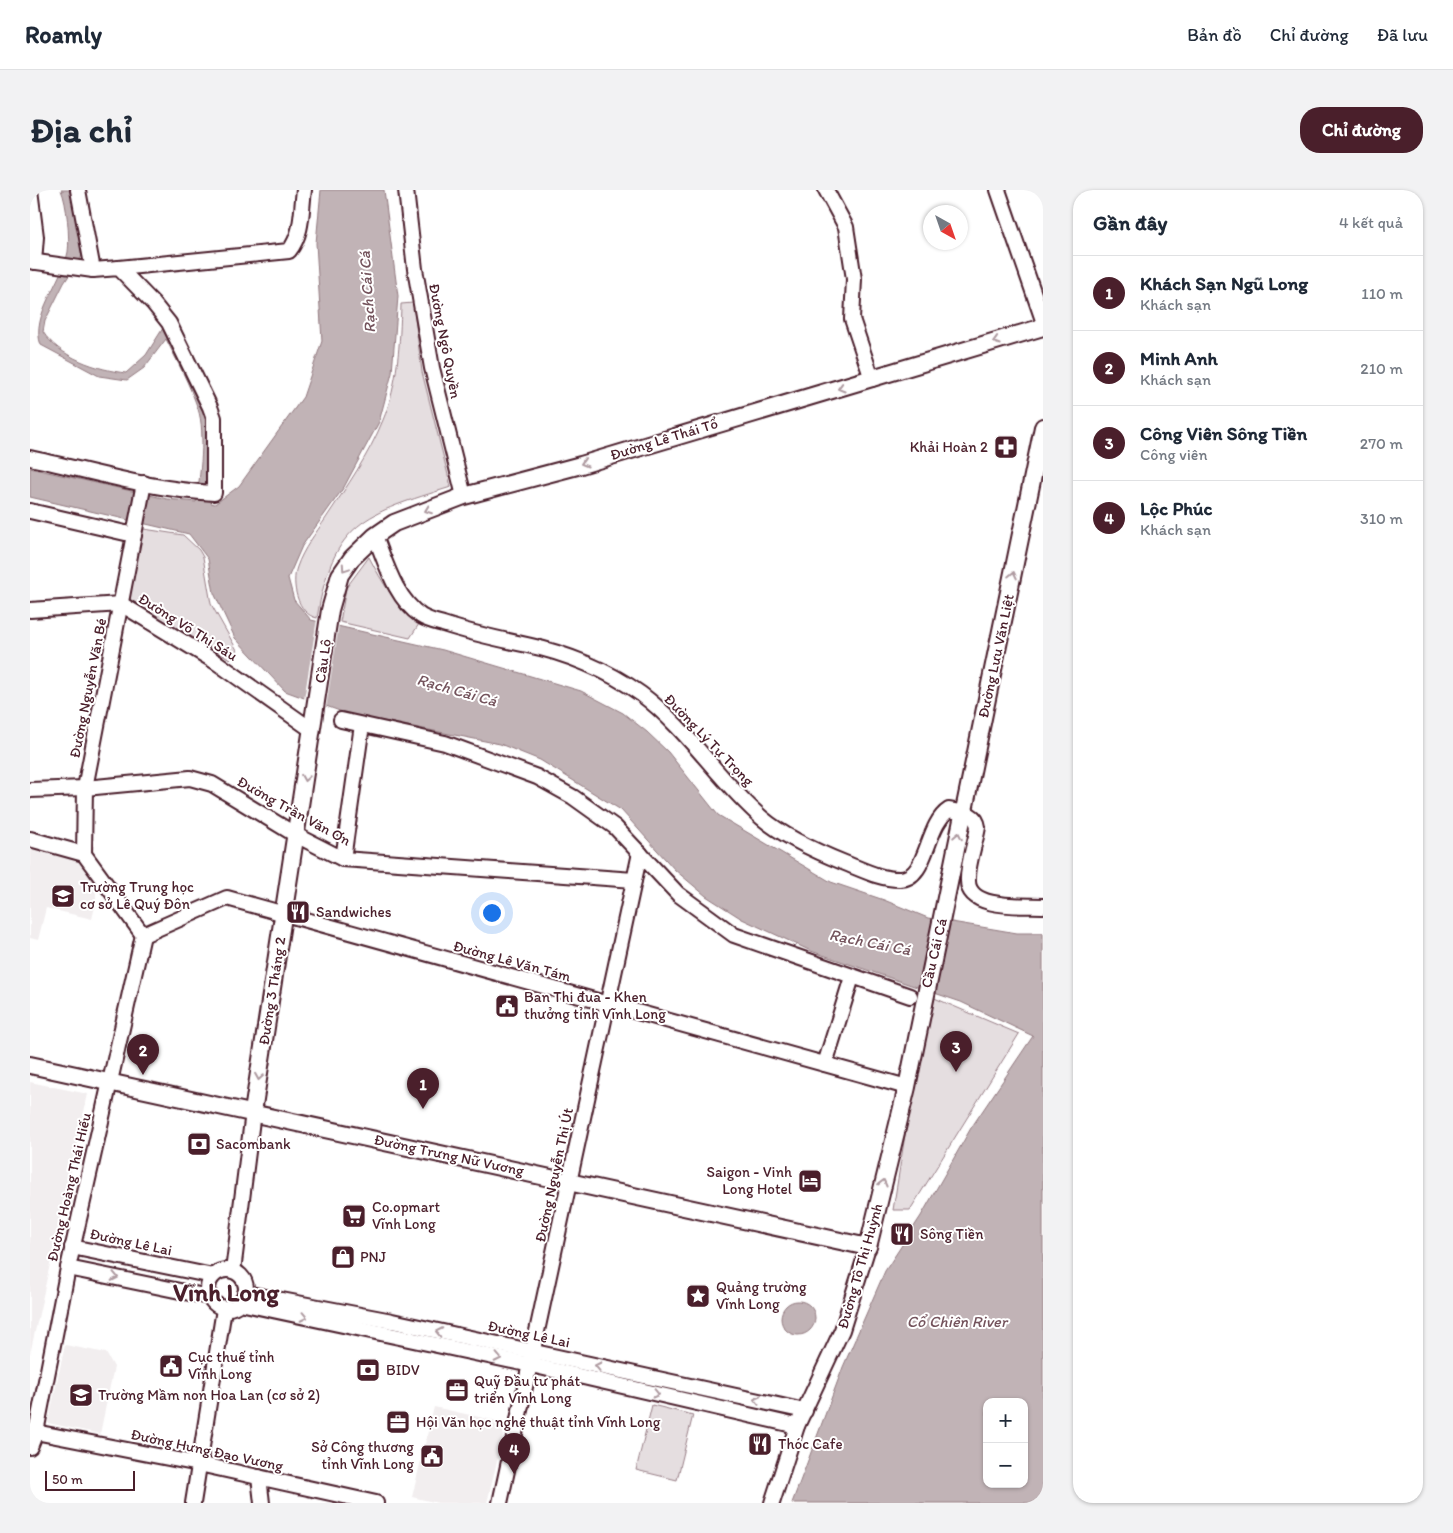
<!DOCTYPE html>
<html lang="vi">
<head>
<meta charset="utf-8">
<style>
  :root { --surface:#fff; --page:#f2f2f3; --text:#1f2937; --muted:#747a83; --line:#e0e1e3; --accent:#4a1f2b }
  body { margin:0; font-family:Itim,sans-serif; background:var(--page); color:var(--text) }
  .controls { position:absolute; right:15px; bottom:15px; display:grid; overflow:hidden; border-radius:10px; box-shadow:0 1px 4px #0004 }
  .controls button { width:45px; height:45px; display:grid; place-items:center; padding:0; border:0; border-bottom:1px solid var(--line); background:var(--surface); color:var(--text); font:25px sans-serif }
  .compass { position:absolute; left:893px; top:15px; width:45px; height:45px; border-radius:50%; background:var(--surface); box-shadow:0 1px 4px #0004; rotate:140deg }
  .scale { position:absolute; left:15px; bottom:12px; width:90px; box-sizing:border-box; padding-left:5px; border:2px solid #4a1f2b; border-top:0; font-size:14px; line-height:18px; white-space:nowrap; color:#4a1f2b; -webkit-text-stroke:4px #fff; paint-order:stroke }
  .you { position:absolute; left:461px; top:722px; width:18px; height:18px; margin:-12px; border:4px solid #fff; border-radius:50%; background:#1a73e8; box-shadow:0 0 0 8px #1a73e833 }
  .badge { display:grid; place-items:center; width:32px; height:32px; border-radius:50%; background:var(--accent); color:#fff; font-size:16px; font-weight:700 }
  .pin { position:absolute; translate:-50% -41px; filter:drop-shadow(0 1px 2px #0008) }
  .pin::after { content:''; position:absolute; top:26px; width:18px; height:15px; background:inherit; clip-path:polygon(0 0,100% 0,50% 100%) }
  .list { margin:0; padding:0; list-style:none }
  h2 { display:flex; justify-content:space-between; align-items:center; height:65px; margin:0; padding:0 20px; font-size:21px }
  h2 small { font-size:16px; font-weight:400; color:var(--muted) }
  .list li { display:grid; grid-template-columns:32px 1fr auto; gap:15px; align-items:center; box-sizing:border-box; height:75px; padding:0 20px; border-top:1px solid var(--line) }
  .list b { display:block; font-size:19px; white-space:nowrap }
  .list p { margin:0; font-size:16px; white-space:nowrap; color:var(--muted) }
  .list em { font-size:16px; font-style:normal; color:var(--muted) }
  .map { position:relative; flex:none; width:1013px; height:1313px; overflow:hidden; border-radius:20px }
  header { display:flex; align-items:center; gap:30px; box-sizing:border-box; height:70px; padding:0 25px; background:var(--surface); border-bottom:1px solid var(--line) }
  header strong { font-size:24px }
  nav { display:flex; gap:28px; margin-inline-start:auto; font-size:18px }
  .intro { display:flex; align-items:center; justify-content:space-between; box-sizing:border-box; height:120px; padding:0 30px }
  h1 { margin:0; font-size:35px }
  .button { padding:12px 22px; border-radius:20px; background:var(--accent); color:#fff; font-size:18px; font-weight:700 }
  main { display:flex; gap:30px; padding:0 30px }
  aside { flex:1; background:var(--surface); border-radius:20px; box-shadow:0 1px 4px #0004 }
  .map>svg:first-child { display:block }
  .built { fill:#f2eeef }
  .green { fill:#e5dee0; stroke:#987e86 }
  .water { fill:#c1b3b6; stroke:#91787e; fill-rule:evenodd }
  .pier { fill:#fff }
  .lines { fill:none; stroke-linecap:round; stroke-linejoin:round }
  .minor-casing { stroke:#4a1f2b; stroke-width:18 }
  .major-casing { stroke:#4a1f2b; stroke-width:20 }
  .minor { stroke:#fff; stroke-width:14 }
  .major { stroke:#fff; stroke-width:16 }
  .oneway { stroke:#ae9aa0 }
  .labels { text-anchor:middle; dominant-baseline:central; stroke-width:4; stroke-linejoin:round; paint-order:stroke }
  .street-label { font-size:15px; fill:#4a1f2b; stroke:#fff }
  .poi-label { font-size:15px; fill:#4a1f2b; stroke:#fff; text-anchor:start }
  .water-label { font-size:16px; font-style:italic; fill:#74535c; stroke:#fff }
  .town-label { font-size:25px; font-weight:bold; fill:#4a1f2b; stroke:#fff }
</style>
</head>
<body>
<header>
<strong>Roamly</strong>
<nav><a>Bản đồ</a><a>Chỉ đường</a><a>Đã lưu</a></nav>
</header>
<div class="intro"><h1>Địa chỉ</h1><a class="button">Chỉ đường</a></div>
<main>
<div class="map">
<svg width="1013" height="1313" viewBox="0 0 1013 1313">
  <rect width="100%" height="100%" fill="#fff"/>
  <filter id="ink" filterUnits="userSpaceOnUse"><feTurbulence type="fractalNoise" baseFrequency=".02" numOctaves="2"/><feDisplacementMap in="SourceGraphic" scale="10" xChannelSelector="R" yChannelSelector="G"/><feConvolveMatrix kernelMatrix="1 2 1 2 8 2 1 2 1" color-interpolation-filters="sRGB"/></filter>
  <g filter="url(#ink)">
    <g class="built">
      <polygon points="0,655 49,667 63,687 66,699 66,712 62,729 16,718 8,750 0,748"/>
      <polygon points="0,892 58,904 0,1164"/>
      <polygon points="35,1155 76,1163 84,1177 70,1244 18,1233"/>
      <polygon points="404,1217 476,1233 457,1313 408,1313 382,1307"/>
    </g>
    <g class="green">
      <path d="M 383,113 L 392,182 L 421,297 C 335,324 303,331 287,428 C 267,424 261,393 267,377 C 273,359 286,343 296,328 C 317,296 339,265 353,230 C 368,195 370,152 371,114 Z"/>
      <polygon points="114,339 153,345 169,360 173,367 181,414 207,460 200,469 101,411 99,406 109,345"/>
      <path d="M 339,367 C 352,392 366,416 389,434 L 380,448 L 310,432 L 316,398 Z"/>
      <polygon points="902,807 989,844 880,1020 863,1020 879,920"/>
      <polygon points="622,1215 663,1225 647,1290 606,1280"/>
    </g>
    <g class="water">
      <path d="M 31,0 L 45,0 L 55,49 L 52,66 L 34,93 L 15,131 L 13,142 C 29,167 68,180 96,183 L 116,165 L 135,135 L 181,224 L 181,313 L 185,314 L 209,296 L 273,207 L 292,151 L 286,53 L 291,0 L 354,0 L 368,106 L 362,183 L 349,232 L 314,297 L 272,356 L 258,388 L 264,410 L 281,430 L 413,460 L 551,501 L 593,523 L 617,542 L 638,562 L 688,625 L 801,692 L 854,710 L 898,728 L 987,743 L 1013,743 L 1013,1313 L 762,1313 L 813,1177 L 855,1081 L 891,1026 L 941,938 L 1003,846 L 931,812 L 781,761 L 712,729 L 676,706 L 645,680 L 591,620 L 510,570 L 470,554 L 318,524 L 255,501 L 205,448 L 184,403 L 178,369 L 159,344 L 0,307 L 0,278 L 137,309 L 166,312 C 170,287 176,243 168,219 C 160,195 147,171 136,149 L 114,178 L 97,190 L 69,186 L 11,155 C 0,127 32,91 38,62 C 40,48 37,13 31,0 ZM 957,1212 L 994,1212 L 994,1294 L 957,1294 Z"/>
      <circle cx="768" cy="1128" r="17"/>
    </g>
    <polygon class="pier" points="287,429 309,434 296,518 274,510"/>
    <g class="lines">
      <g class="minor-casing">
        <g id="minor">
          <polyline points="0,0 6,47 4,72"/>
          <polyline points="48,0 63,80"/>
          <polyline points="376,0 385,79 402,178 434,306"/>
          <polyline points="796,0 816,37 824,89 822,129 842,189"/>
          <polyline points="968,0 1013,130"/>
          <path d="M 0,71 L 63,80 L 89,78 L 123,113 L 139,133 L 180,217 L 184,228 L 184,303 C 122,300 60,281 0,268"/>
          <path d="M 89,78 L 259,61 C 273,43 271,22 274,0"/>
          <polyline points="0,321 104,345"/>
          <path d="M 345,346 C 356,373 365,408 391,426 C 397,430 406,432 413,434 C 441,443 468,449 497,455 C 536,463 578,480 611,504 C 658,539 688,590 732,628 C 753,646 790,663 815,673 C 833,680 850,689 869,689 C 898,690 895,635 919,620 C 932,623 946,622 948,637 C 945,655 937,674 938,691 C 938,720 994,715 1013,716"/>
          <polyline points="0,420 91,414 186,472 282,540"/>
          <polyline points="311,530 415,553 507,587 543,607 585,637 648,704 704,745 880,806"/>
          <polyline points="0,600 55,598 160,588 182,594 266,645 313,669 604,690"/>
          <polyline points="0,649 54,664 113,745"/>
          <polyline points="54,664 55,598 114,293"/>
          <polyline points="313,669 332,535"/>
          <polyline points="113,745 197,708 877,897"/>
          <polyline points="795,874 822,787"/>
          <polyline points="42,1057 183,1086"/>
          <polyline points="38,1078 179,1107"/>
          <circle cx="197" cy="1099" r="19"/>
          <polyline points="203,1081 223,922"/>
          <polyline points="215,1103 362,1131 775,1221"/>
          <polyline points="210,1113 501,1175 767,1236"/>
          <polyline points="0,1241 169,1274 346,1313"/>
          <polyline points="0,1257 6,1242 38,1078 113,745"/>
          <polyline points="229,1287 232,1313"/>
          <polyline points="163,1313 194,1119"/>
          <polyline points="470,1313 610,663"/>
          <polyline points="742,1313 767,1236 812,1140 838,1057"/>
        </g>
      </g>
      <g class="major-casing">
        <g id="major">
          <polyline points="0,875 838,1057 877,897 1013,237"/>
          <polyline points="223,922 300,420 310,385 322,368 345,346 364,333 434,306 551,275 1013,137"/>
        </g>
      </g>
      <use href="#minor" class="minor"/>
      <use href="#major" class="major"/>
    </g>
    <defs><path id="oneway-chevron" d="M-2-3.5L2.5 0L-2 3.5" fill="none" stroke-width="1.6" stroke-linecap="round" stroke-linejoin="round" transform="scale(1.25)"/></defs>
    <g class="oneway">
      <use href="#oneway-chevron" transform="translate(966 151) rotate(163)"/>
      <use href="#oneway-chevron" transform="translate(811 198) rotate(164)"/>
      <use href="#oneway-chevron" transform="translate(554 273) rotate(163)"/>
      <use href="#oneway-chevron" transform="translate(398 320) rotate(159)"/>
      <use href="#oneway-chevron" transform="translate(315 378) rotate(124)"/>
      <use href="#oneway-chevron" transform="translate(983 385) rotate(-78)"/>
      <use href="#oneway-chevron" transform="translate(275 588) rotate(99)"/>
      <use href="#oneway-chevron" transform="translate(928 646) rotate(-79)"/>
      <use href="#oneway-chevron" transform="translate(229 887) rotate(99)"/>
      <use href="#oneway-chevron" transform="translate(853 993) rotate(-76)"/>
      <use href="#oneway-chevron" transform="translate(85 1087) rotate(12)"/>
      <use href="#oneway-chevron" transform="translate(274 1127) rotate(12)"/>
      <use href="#oneway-chevron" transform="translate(409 1142) rotate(-168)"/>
      <use href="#oneway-chevron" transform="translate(468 1168) rotate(12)"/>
      <use href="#oneway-chevron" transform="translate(568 1176) rotate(-168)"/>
      <use href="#oneway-chevron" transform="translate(626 1204) rotate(13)"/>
      <use href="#oneway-chevron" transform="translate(727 1210) rotate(-168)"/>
    </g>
  </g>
  <defs>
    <g id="pharmacy-square" transform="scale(1.25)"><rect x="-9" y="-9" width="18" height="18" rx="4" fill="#4a1f2b" stroke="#fff"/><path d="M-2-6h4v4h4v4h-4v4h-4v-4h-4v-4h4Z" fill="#fff"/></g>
    <g id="school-square" transform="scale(1.25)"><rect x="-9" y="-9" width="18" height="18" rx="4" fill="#4a1f2b" stroke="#fff"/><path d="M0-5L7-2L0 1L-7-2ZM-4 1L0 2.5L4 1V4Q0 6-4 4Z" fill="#fff"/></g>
    <g id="restaurant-square" transform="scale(1.25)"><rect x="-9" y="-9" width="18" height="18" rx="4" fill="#4a1f2b" stroke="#fff"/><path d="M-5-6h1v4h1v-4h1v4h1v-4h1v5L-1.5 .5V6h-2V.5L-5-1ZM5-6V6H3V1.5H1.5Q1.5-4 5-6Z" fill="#fff"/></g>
    <g id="civic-square" transform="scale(1.25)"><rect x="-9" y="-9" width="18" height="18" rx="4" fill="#4a1f2b" stroke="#fff"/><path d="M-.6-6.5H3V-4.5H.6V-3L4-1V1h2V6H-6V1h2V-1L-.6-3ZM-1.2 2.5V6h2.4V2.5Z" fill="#fff"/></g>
    <g id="bank-square" transform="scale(1.25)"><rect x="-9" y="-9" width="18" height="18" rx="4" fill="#4a1f2b" stroke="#fff"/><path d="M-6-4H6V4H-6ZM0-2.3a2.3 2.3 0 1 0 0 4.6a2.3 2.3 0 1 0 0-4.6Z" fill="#fff"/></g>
    <g id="hotel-square" transform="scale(1.25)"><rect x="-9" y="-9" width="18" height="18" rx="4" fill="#4a1f2b" stroke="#fff"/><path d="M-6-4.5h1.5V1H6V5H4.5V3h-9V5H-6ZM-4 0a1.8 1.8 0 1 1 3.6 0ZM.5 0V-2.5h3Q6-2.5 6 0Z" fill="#fff"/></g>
    <g id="supermarket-square" transform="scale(1.25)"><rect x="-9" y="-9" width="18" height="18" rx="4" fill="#4a1f2b" stroke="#fff"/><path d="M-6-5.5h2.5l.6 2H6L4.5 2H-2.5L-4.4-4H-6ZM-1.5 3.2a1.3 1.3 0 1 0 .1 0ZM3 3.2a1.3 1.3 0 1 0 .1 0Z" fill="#fff"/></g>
    <g id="shop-square" transform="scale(1.25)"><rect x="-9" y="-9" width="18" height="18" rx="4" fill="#4a1f2b" stroke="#fff"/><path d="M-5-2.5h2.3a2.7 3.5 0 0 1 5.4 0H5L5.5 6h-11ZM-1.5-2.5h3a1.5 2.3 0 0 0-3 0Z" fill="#fff"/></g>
    <g id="sight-square" transform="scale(1.25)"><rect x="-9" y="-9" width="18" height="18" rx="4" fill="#4a1f2b" stroke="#fff"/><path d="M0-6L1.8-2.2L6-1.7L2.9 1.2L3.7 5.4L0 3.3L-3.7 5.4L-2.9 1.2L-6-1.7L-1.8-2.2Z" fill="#fff"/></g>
    <g id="office-square" transform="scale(1.25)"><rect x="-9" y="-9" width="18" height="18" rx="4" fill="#4a1f2b" stroke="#fff"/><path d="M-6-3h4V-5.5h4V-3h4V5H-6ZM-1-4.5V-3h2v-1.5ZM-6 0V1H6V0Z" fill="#fff"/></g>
  </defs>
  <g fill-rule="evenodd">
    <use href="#pharmacy-square" x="976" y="257"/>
    <use href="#school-square" x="33" y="706"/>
    <use href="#restaurant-square" x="268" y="722"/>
    <use href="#civic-square" x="477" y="816"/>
    <use href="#bank-square" x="169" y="954"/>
    <use href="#hotel-square" x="780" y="991"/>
    <use href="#supermarket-square" x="324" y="1026"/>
    <use href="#restaurant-square" x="872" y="1044"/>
    <use href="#shop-square" x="313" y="1067"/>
    <use href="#sight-square" x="668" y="1106"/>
    <use href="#civic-square" x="141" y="1176"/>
    <use href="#bank-square" x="338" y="1180"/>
    <use href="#office-square" x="427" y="1200"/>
    <use href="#school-square" x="51" y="1205"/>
    <use href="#office-square" x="368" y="1232"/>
    <use href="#restaurant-square" x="730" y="1254"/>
    <use href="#civic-square" x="402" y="1266"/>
  </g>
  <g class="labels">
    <g class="street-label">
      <text transform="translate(415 151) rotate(79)">Đường Ngô Quyền</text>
      <text transform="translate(634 249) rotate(-17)">Đường Lê Thái Tổ</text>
      <text transform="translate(158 437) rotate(32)">Đường Võ Thị Sáu</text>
      <text transform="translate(966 466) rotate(-78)">Đường Lưu Văn Liệt</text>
      <text transform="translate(293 471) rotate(-82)">Cầu Lộ</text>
      <text transform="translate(58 498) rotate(-79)">Đường Nguyễn Văn Bé</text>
      <text transform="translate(679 550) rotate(46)">Đường Lý Tự Trọng</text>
      <text transform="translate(264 621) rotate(29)">Đường Trần Văn Ơn</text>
      <text transform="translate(904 763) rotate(-77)">Cầu Cái Cá</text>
      <text transform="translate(482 771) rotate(15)">Đường Lê Văn Tám</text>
      <text transform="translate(242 801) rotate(-81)">Đường 3 Tháng 2</text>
      <text transform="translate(419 965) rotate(12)">Đường Trưng Nữ Vương</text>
      <text transform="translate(524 985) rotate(-78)">Đường Nguyễn Thị Út</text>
      <text transform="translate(39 997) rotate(-77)">Đường Hoàng Thái Hiếu</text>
      <text transform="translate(101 1052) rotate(12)">Đường Lê Lai</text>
      <text transform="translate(830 1076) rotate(-74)">Đường Tô Thị Huỳnh</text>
      <text transform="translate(499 1144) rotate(12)">Đường Lê Lai</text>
      <text transform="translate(177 1260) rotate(12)">Đường Hưng Đạo Vương</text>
    </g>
    <g class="poi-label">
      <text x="958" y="257" text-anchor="end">Khải Hoàn 2</text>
      <text x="50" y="697">Trường Trung học<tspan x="50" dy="17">cơ sở Lê Quý Đôn</tspan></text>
      <text x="286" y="722">Sandwiches</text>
      <text x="494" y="807">Ban Thi đua - Khen<tspan x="494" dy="17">thưởng tỉnh Vĩnh Long</tspan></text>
      <text x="186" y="954">Sacombank</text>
      <text x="762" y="982" text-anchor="end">Saigon - Vinh<tspan x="762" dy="17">Long Hotel</tspan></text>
      <text x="342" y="1017">Co.opmart<tspan x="342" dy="17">Vĩnh Long</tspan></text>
      <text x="890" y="1044">Sông Tiền</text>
      <text x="330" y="1067">PNJ</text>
      <text x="686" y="1097">Quảng trường<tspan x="686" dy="17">Vĩnh Long</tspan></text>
      <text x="158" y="1167">Cục thuế tỉnh<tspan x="158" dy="17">Vĩnh Long</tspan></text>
      <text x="356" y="1180">BIDV</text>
      <text x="444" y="1191">Quỹ Đầu tư phát<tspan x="444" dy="17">triển Vĩnh Long</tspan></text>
      <text x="68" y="1205">Trường Mầm non Hoa Lan (cơ sở 2)</text>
      <text x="386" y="1232">Hội Văn học nghệ thuật tỉnh Vĩnh Long</text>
      <text x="748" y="1254">Thóc Cafe</text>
      <text x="384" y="1257" text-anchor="end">Sở Công thương<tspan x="384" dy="17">tỉnh Vĩnh Long</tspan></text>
    </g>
    <g class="water-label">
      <text transform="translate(337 102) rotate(-94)">Rạch Cái Cá</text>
      <text transform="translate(427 500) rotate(16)">Rạch Cái Cá</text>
      <text transform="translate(840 752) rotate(11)">Rạch Cái Cá</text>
      <text x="927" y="1131">Cổ Chiên River</text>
    </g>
    <g class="town-label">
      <text x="196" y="1102">Vĩnh Long</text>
    </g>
  </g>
</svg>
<div class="controls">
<button>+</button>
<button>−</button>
</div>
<svg class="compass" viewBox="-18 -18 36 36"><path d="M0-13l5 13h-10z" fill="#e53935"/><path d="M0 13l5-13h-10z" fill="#747a83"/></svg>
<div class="scale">50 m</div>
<div class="you"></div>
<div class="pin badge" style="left:393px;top:919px">1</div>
<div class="pin badge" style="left:113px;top:885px">2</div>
<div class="pin badge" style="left:926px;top:882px">3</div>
<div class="pin badge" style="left:484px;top:1284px">4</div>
</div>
<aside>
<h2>Gần đây<small>4 kết quả</small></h2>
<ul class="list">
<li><span class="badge">1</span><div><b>Khách Sạn Ngũ Long</b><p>Khách sạn</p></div><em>110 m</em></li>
<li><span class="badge">2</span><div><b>Minh Anh</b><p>Khách sạn</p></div><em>210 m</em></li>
<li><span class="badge">3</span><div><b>Công Viên Sông Tiền</b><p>Công viên</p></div><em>270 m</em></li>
<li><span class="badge">4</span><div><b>Lộc Phúc</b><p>Khách sạn</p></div><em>310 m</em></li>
</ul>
</aside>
</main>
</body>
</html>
